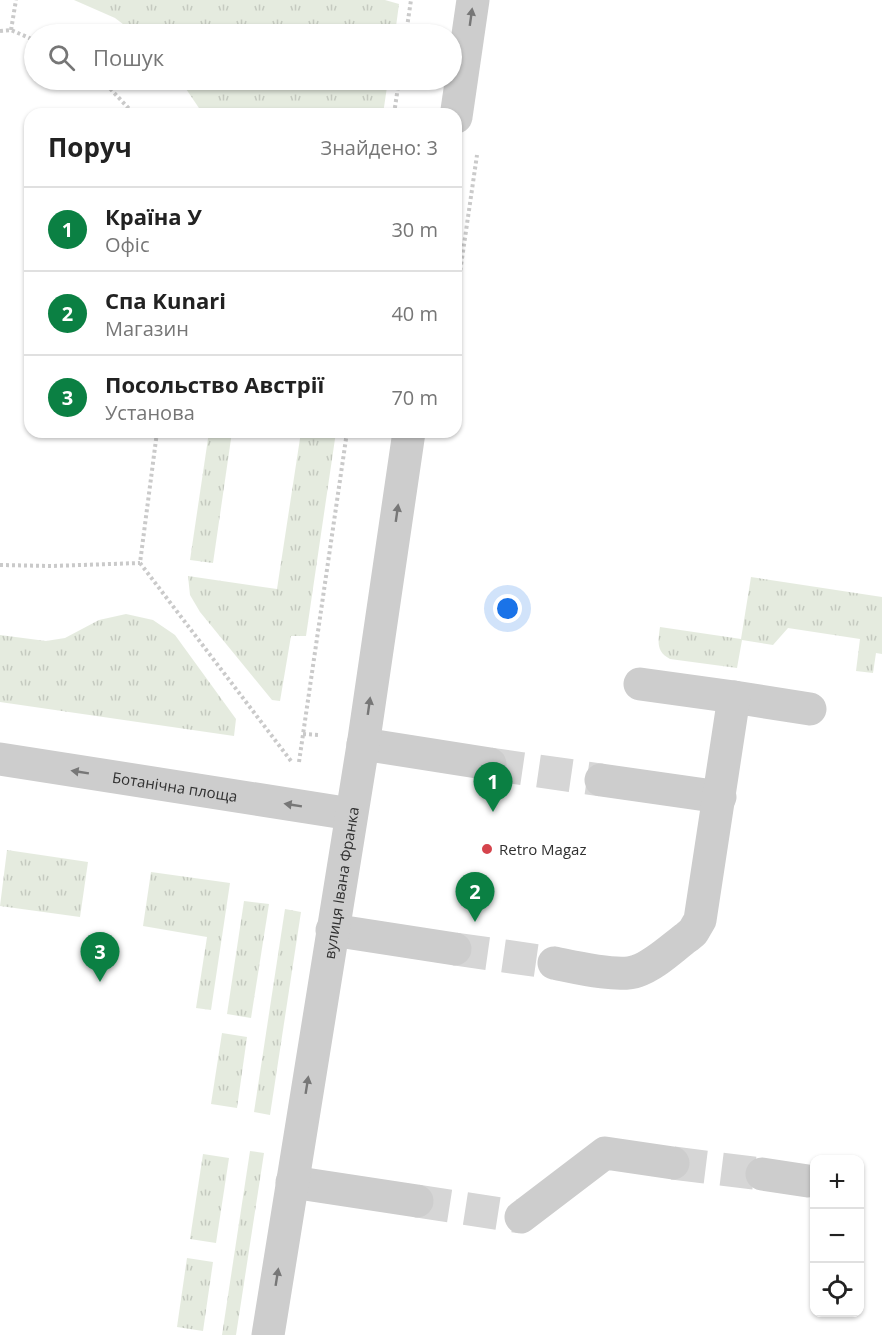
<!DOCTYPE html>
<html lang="uk">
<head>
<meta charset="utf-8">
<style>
  :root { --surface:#fff; --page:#f2f2f2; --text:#222; --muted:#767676; --line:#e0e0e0; --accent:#0b8043 }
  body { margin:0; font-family:"Open Sans",sans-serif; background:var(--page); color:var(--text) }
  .controls { position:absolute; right:18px; bottom:18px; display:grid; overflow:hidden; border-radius:12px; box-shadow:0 2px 4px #0004 }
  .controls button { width:54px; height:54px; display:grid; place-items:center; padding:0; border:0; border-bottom:2px solid var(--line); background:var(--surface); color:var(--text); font:30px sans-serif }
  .you { position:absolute; left:508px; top:609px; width:21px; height:21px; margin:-15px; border:4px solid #fff; border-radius:50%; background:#1a73e8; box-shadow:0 0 0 9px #1a73e833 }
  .badge { display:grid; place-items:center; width:39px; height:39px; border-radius:50%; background:var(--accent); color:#fff; font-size:20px; font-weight:700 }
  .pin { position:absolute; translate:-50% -50px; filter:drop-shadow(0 2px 3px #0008) }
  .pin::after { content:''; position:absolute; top:32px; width:21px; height:18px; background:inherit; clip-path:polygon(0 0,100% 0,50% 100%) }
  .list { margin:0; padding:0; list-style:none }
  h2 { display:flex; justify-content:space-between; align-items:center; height:78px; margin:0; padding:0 24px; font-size:26px }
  h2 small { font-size:20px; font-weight:400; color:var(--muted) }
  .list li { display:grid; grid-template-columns:39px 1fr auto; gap:18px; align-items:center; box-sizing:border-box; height:84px; padding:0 24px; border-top:2px solid var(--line) }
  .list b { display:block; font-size:22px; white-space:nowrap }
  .list p { margin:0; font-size:20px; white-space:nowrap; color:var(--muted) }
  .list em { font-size:20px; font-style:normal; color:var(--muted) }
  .icon { flex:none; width:33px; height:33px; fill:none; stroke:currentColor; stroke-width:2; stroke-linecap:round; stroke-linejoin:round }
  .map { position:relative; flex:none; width:882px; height:1335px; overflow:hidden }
  .search { position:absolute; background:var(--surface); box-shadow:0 2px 4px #0004; left:24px; top:24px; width:438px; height:66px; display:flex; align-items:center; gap:15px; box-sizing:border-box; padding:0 21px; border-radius:33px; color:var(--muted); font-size:22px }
  .panel { position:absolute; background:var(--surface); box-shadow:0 2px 4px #0004; left:24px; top:108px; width:438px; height:330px; border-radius:18px }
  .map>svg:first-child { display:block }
  .grass { fill:url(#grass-tufts) }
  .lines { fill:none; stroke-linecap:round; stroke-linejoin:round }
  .minor-tunnel { stroke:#d6d6d6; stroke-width:33; stroke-dasharray:33 16; stroke-linecap:butt }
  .path { stroke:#cacaca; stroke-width:4; stroke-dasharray:3 3; stroke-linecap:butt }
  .minor { stroke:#cdcdcd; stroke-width:33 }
  .oneway { fill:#777 }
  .poi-dot { fill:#d5444c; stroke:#fff; stroke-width:2 }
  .labels { text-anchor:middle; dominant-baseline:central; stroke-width:6; stroke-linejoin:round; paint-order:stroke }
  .street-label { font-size:15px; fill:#303030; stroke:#fff }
  .poi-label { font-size:15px; fill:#303030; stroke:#fff; text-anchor:start }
</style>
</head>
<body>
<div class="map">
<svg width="882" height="1335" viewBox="0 0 882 1335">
  <defs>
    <pattern id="grass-tufts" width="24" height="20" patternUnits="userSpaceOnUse" patternTransform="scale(1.5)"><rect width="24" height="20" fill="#e5ebdf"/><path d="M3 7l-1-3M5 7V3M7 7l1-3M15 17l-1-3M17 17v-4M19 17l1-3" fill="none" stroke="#c5cac0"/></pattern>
  </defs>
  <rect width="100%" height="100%" fill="#fff"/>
  <g class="grass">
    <polygon points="74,0 385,0 399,4 395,34 136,34 115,18"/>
    <polygon points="180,80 388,80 383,114 203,114"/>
    <polygon points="209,432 232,432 213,563 190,560"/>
    <polygon points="301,432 336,432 306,636 291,636 280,701 272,700 200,612 190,595 188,576 277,589"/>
    <path d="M 751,577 L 882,597 L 882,654 L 876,653 L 873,673 L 856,671 L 860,639 L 788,628 L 773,645 L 742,640 L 737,668 L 670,659 C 656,652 658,642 660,627 L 741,639 Z"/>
    <polygon points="126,614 153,620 175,635 236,719 234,736 0,702 0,635 46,641 65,638 99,620"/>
    <polygon points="7,850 88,862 80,917 0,906"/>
    <polygon points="151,872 230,883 211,1010 196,1008 207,937 143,926"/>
    <polygon points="244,901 269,904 251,1018 227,1014"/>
    <polygon points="285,909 301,912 270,1115 254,1112"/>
    <polygon points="222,1033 247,1037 237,1108 211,1104"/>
    <polygon points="250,1151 264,1153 236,1335 222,1335"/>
    <polygon points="203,1154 229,1158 216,1243 190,1239"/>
    <polygon points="187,1258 213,1262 203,1331 177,1327"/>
  </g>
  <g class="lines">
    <g class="minor-tunnel">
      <polyline points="490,764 601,780"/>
      <polyline points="455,949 554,963"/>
      <polyline points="673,1163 762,1174"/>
      <polyline points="417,1201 521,1217"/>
    </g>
    <g class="path">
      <polyline points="11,30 16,0"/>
      <polyline points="0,31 11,30 34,40"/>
      <polyline points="406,34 411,0"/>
      <polyline points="102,80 134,114"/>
      <polyline points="394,114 399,80"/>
      <polyline points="456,300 477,155"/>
      <polyline points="157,432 140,563 291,761"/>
      <polyline points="0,565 51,566 140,563"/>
      <polyline points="303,734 320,735"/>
      <polyline points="299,762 347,432"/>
    </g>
    <g class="minor">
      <polyline points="456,117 473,0"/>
      <polyline points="734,697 810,709"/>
      <polyline points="363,744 490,764"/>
      <path id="s1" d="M 0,759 L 351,814"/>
      <polyline points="601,780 720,797"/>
      <polyline points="332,930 455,949"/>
      <path d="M 554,963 C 574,967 619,978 637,971 C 655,965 672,948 687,937 L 693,932 L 700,920 L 734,697 L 640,684"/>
      <polyline points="762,1174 808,1181"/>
      <polyline points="292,1182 417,1201"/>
      <polyline points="521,1217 605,1153 673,1163"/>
      <path id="s2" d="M 268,1335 L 364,739 L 409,432"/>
    </g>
  </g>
  <defs><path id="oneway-solid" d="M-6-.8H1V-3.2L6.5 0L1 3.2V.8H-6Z" transform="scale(1.5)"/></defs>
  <g class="oneway">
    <use href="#oneway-solid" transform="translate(471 17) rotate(-82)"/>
    <use href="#oneway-solid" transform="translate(397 513) rotate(-82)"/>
    <use href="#oneway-solid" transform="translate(369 706) rotate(-82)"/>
    <use href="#oneway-solid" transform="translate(80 772) rotate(-171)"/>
    <use href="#oneway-solid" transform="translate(293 805) rotate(-171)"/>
    <use href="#oneway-solid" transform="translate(307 1085) rotate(-81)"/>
    <use href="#oneway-solid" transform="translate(277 1277) rotate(-81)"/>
  </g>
  <circle class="poi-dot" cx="487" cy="849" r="6"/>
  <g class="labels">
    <g class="street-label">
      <text stroke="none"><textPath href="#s1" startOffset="177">Ботанічна площа</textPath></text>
      <text stroke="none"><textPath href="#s2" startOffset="458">вулиця Івана Франка</textPath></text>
    </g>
    <g class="poi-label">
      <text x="499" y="849">Retro Magaz</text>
    </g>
  </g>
</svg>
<div class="controls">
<button>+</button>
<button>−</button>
<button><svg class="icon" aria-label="locate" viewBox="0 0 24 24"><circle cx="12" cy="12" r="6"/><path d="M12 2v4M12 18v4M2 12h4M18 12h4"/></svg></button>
</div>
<div class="you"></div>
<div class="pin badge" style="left:493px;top:812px">1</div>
<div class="pin badge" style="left:475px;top:922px">2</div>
<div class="pin badge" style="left:100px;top:982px">3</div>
<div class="search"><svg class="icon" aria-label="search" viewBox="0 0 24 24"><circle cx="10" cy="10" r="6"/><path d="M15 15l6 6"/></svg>Пошук</div>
<section class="panel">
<h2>Поруч<small>Знайдено: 3</small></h2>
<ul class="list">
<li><span class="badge">1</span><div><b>Країна У</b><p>Офіс</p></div><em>30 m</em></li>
<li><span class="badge">2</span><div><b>Спа Kunari</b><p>Магазин</p></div><em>40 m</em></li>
<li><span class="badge">3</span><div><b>Посольство Австрії</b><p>Установа</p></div><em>70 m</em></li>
</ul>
</section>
</div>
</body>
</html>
